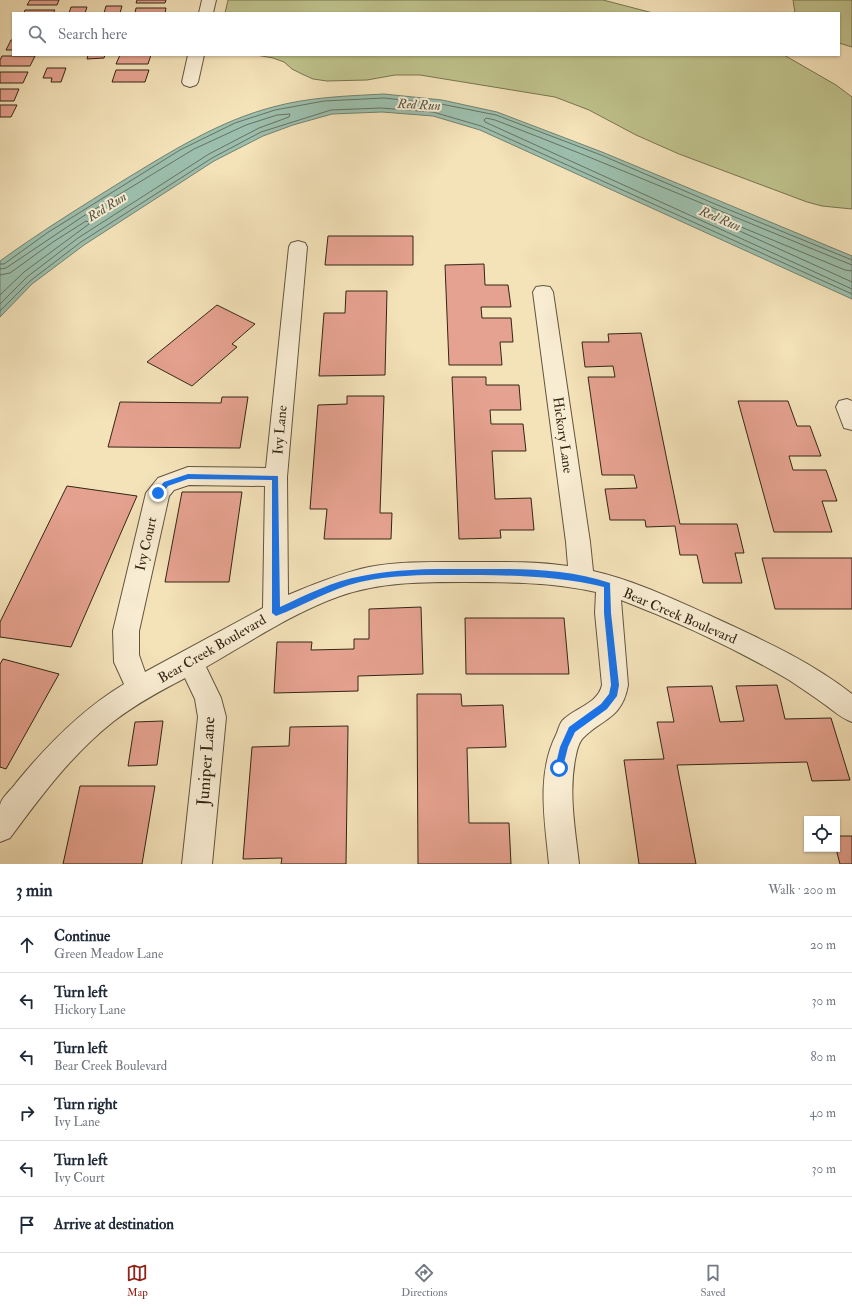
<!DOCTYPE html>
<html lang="en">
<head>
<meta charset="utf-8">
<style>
  :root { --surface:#fff; --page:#f2f2f3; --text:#1f2937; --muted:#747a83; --line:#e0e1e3; --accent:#8f2418 }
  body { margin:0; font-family:"IM FELL Double Pica",serif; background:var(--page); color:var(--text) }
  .controls { position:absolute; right:12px; bottom:12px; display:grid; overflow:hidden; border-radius:0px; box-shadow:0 1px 3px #0004 }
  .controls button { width:36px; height:36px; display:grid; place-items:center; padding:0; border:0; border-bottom:1px solid var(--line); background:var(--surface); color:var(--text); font:20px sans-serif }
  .stop { position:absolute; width:12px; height:12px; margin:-9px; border:3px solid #1a73e8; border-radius:50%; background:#fff }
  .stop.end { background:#1a73e8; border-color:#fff; box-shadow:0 1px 4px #0008 }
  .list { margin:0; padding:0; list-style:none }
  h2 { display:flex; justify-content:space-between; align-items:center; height:52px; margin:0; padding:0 16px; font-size:17px }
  h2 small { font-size:13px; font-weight:400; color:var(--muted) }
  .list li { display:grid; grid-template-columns:26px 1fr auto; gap:12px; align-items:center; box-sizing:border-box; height:56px; padding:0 16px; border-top:1px solid var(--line) }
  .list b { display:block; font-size:15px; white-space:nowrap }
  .list p { margin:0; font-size:13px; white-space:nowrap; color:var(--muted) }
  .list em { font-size:13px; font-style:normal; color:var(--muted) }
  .icon { flex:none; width:22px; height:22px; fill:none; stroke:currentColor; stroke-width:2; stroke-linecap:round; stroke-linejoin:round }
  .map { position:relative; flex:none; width:852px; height:864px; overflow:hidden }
  .search { position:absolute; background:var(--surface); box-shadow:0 1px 3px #0004; left:12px; right:12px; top:12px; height:44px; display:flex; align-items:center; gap:10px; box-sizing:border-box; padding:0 14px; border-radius:0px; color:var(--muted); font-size:15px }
  .sheet { height:388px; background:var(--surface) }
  nav { display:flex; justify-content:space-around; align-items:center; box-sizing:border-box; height:56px; border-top:1px solid var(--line); background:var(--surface); font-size:11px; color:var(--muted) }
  nav a { display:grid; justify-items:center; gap:2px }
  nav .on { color:var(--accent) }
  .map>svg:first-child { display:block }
  .green { fill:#bfc28c; stroke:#787450 }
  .water { fill:#9cbeac; stroke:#728170 }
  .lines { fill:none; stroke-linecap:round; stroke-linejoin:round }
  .shore { stroke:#677260; stroke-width:1 }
  .building { fill:#e6a290; stroke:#322615 }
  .street-casing { stroke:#62553e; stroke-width:2 }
  .street { fill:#f8ecd2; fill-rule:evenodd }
  .route { fill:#1a73e8 }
  .labels { text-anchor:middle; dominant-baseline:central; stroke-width:4; stroke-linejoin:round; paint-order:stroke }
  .far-water-label { font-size:13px; font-style:italic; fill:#525442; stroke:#f8ecd2 }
  .street-label { font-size:14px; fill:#322615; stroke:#f8ecd2 }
  .near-street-label { font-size:17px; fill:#322615; stroke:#f8ecd2 }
</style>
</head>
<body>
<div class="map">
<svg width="852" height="864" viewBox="0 0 852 864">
  <rect width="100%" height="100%" fill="#f4e2b9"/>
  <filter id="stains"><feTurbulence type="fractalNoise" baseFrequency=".005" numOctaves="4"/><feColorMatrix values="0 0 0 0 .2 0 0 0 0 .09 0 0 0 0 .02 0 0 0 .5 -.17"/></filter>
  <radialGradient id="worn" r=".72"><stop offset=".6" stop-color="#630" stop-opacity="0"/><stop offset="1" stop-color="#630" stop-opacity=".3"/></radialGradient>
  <g class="green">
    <polygon points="228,0 603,0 653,13 225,13"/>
    <polygon points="793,0 852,0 852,47 839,43 839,13 795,13"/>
    <polygon points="256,55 784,55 836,85 852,97 852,209 822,206 807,202 679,154 636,135 589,110 555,97 420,75 395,75 367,80 327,81 313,79 302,74 292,69 284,62 273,58"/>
  </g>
  <path class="water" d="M 384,94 L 442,100 L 497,112 L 602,152 L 852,256 L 852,299 L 480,130 L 433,116 L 382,112 L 332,114 L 293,125 L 263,136 L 214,161 L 84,245 L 32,284 L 0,317 L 0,261 C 40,232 82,206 124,180 C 172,151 219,121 273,107 C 309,97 347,96 384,94 Z"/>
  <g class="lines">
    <g class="shore">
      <polyline points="0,264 4,264 47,233 180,150 235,123 275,110 324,101 384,98 441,104 496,115 601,155 715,204 852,260"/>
      <path d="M 852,265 C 733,217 615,166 495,120 L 486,118 L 484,120 L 485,122 L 852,289"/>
      <polyline points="0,269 6,268 82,217 194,149 246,125 277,115 290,114 289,117 259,128 209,154 78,238 27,277 0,304"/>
      <polyline points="852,271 845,270 734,224 731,225 733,228 852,282"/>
      <polyline points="0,275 10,273 53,242 86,221 89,222 89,224 24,272 0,295"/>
      <polyline points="0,311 30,281 81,242 212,158 261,132 331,110 381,108 433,112 481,126 852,294"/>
    </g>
  </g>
  <g class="building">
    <polygon points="30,0 59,0 57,5 27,5"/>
    <polygon points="137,0 166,0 165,3 136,3"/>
    <polygon points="106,6 122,6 120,13 104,13"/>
    <polygon points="71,7 87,7 85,13 69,13"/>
    <polygon points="136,8 166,8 165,13 135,13"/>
    <polygon points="25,10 55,10 53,13 24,13"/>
    <polygon points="11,40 13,40 13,50 6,50"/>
    <polygon points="88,55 105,55 104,58 87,59"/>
    <polygon points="120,55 151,55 148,64 116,64"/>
    <polygon points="2,56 35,56 30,66 0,66 0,60"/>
    <polygon points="47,68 66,68 61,82 51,82 52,78 43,78"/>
    <polygon points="116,70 149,70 145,82 112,82"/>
    <polygon points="0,72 28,72 23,83 0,83"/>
    <polygon points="0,89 19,89 14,101 0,101"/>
    <polygon points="0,105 17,105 11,117 0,117"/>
    <polygon points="328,236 413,236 413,265 325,265"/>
    <polygon points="484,264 485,285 508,285 511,307 481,307 482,318 511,318 513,342 500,342 502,365 449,365 445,265"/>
    <polygon points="346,291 387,291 385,375 319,376 324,313 345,313"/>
    <polygon points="217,305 255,324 232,344 237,347 192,386 147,362"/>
    <polygon points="641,333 680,524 737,524 744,553 735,553 742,583 703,583 697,555 680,555 675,526 646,527 645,520 610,520 605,489 637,488 634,475 602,475 588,377 615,377 613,366 585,367 582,342 609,342 608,334"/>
    <polygon points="452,377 486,377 486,385 519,385 521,410 490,410 491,424 523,424 526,451 492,451 495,499 531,498 534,530 500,530 501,538 459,539"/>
    <polygon points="347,396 384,396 380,513 392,513 391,539 324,539 327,509 310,509 318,405 347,404"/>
    <polygon points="222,397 248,397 240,448 108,447 120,402 221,403"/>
    <polygon points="738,401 788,401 797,426 810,426 821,456 789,456 793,470 826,470 837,501 822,501 832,532 774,532"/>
    <polygon points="67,486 137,496 71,647 0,637 0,622"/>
    <polygon points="182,492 242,492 229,582 165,582"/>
    <polygon points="762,558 852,558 852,609 775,609"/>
    <polygon points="421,607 423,674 358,676 358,691 274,693 277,642 312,642 311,650 354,649 354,639 369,639 369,609"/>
    <polygon points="465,618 564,618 569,674 466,674"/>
    <polygon points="3,659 59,674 6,769 0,767 0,664"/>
    <polygon points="777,685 785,719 831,718 850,780 812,781 807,762 677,765 696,864 639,864 624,760 664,759 657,722 674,722 667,687 712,686 720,722 744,721 736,686"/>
    <polygon points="417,694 461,694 462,706 503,705 506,747 467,748 469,823 509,823 511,864 418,864"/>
    <polygon points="163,721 157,765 128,766 135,722"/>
    <polygon points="348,726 346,864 281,864 282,858 243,859 252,747 289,746 290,727"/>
    <polygon points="80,786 155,786 142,864 63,864"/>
    <polygon points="837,836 852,836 852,864 840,864 836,849"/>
  </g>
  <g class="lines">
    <g class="street-casing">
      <g id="street">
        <polygon points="202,0 216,0 213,13 199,13"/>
        <polygon points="188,55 204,55 198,82 196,85 190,87 184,85 182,82"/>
        <path d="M 298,241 L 305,243 L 307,247 L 287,477 L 288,595 C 314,584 341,573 369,567 C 400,561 432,562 464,562 C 499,562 533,561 568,566 L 566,542 L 533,292 L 536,287 L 543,286 L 550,287 L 553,292 L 590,542 L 593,571 C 633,580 671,598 709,615 C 758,638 809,660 852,694 L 852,722 C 841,718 834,711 824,704 C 813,696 801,688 789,680 C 738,650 676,621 621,600 L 628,685 C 622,719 603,718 583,738 C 579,742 577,750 576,755 C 568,791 575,828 579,864 L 549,864 C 545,821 536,775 556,735 C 558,731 559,725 562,721 C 574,708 598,704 602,685 L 595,613 L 596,592 C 552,582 508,582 463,582 C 421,582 380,582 340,596 C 292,613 250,642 206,667 L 221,698 L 226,717 L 212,864 L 182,864 L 198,717 L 195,699 L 185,678 C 160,691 136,704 114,721 C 72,754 41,796 10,838 L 0,842 C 0,831 0,817 0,805 C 1,798 12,789 16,783 C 47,745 81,710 124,684 L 114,662 L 113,631 L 146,493 L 158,478 L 188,467 L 266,468 L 289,247 L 291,243 ZM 189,485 L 265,486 L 263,608 L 145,672 L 139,655 L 139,631 L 169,496 L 174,490 Z"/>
        <polygon points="847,399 852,401 852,430 844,428 836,407 839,401"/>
      </g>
    </g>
    <use href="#street" class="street"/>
  </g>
  <path class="route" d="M 188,474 L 278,476 L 280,607 C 306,595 333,581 362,576 C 395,569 428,569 462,569 C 511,569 563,567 610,583 L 611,613 L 619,685 L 617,696 L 607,709 L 575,732 L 568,747 L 562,771 L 556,771 L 555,768 L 560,747 L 569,727 L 601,704 L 609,694 L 611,685 L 604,613 L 604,587 C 553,575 503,575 451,575 C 421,575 390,575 360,582 C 330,589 305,605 276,616 L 272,613 L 272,480 L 188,479 L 168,486 L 161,495 L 156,495 L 156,491 L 164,482 Z"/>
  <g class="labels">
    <g class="far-water-label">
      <text transform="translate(419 105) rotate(3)">Red Run</text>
      <text transform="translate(107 207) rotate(-32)">Red Run</text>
      <text transform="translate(720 219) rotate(23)">Red Run</text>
    </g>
    <g class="street-label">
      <text transform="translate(280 430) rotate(-85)">Ivy Lane</text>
      <text transform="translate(563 435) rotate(82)">Hickory Lane</text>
      <text transform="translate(146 544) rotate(-77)">Ivy Court</text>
      <text transform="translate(680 616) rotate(23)">Bear Creek Boulevard</text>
      <text transform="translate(212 649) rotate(-30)">Bear Creek Boulevard</text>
    </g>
    <g class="near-street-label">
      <text transform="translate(206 761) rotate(-86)">Juniper Lane</text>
    </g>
  </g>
  <rect width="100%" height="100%" filter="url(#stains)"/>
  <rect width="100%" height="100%" fill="url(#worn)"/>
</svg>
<div class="controls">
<button><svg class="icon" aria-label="locate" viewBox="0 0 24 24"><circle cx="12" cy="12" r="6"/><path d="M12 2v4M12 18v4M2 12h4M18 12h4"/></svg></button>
</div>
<div class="stop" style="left:559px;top:768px"></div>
<div class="stop end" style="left:158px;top:493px"></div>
<div class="search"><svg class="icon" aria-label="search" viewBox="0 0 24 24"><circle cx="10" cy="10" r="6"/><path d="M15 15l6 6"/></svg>Search here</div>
</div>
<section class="sheet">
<h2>3 min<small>Walk · 200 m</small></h2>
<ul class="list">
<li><svg class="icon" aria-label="ahead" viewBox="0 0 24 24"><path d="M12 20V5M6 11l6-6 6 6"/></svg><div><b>Continue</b><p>Green Meadow Lane</p></div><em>20 m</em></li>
<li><svg class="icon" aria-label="left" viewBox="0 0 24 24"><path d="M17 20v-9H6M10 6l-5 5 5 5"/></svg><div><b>Turn left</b><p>Hickory Lane</p></div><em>30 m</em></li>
<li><svg class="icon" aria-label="left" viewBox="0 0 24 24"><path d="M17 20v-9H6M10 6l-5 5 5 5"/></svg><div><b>Turn left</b><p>Bear Creek Boulevard</p></div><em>80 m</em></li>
<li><svg class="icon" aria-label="right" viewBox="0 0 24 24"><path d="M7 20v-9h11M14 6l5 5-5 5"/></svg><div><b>Turn right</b><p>Ivy Lane</p></div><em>40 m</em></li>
<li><svg class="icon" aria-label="left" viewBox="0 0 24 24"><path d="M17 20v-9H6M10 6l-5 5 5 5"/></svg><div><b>Turn left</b><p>Ivy Court</p></div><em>30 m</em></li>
<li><svg class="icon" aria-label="arrive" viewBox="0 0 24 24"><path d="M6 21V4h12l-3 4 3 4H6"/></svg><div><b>Arrive at destination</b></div></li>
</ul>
</section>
<nav>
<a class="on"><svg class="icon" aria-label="map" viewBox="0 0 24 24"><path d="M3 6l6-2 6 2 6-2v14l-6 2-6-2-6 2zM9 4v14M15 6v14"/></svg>Map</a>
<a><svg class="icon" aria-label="directions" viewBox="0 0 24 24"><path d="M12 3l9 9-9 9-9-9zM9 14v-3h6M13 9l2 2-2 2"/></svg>Directions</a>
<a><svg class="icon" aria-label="saved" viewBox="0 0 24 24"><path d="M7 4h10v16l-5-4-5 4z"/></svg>Saved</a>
</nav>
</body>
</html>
